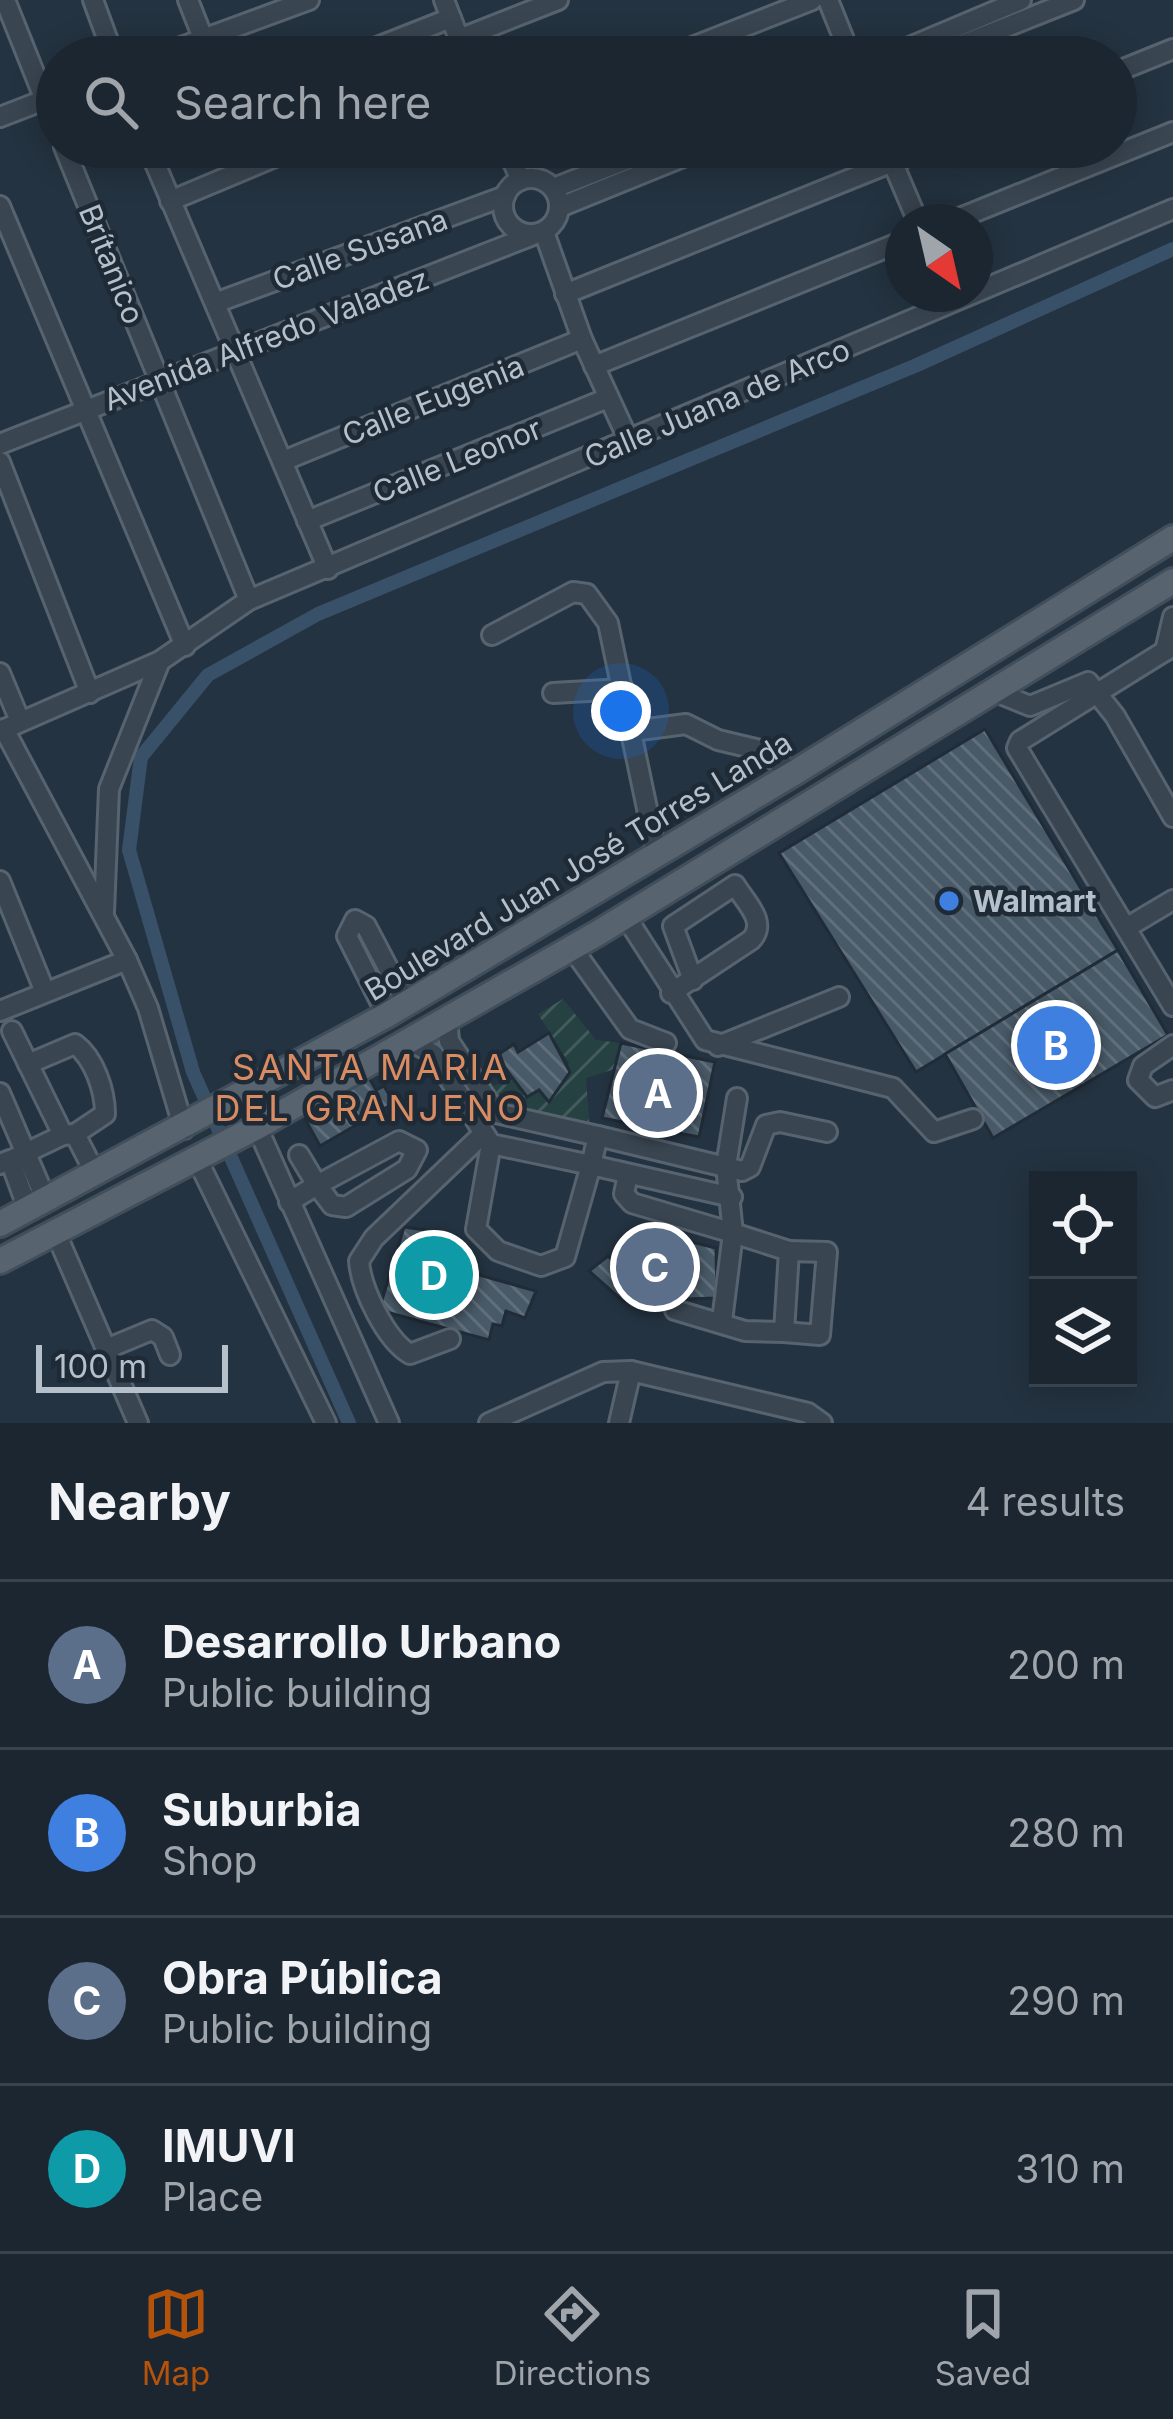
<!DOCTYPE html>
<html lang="en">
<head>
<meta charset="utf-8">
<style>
  :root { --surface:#1b2631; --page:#28323d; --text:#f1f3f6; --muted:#a0a5ab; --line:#39434d; --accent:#b45309 }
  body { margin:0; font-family:Inter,sans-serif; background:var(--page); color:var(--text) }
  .controls { position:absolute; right:36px; bottom:36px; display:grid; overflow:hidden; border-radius:0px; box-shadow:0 6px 30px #0003 }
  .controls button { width:108px; height:108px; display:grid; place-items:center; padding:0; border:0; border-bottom:3px solid var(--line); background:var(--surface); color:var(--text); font:60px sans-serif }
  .compass { position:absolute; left:885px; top:204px; width:108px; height:108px; border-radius:50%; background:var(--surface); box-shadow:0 6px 30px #0003; rotate:146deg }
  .scale { position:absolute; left:36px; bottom:30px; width:192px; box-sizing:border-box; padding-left:12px; border:6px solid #b5c0cb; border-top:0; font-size:33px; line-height:42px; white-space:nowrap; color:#b5c0cb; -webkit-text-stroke:9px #1e2a36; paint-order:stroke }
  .you { position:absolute; left:621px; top:711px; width:42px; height:42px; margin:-30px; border:9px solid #fff; border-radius:50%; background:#1a73e8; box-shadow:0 0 0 18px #1a73e833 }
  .badge { display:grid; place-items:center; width:78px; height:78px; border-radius:50%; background:var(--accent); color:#fff; font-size:39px; font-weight:700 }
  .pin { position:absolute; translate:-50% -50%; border:6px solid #fff; box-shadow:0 3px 12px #0006 }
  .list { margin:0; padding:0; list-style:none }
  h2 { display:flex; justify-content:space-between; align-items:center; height:156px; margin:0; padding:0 48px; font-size:51px }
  h2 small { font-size:39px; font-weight:400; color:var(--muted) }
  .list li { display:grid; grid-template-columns:78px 1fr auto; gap:36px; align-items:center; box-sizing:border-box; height:168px; padding:0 48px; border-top:3px solid var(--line) }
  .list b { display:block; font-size:45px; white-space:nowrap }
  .list p { margin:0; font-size:39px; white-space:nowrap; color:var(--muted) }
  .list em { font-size:39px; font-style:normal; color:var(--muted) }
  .icon { flex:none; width:66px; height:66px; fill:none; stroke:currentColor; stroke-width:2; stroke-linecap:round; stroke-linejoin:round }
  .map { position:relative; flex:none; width:1173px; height:1423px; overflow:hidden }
  .search { position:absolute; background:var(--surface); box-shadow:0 6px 30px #0003; left:36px; right:36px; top:36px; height:132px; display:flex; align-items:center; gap:30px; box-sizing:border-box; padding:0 42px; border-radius:66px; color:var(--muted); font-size:45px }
  .sheet { height:828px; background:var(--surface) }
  nav { display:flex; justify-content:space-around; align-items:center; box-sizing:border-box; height:168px; border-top:3px solid var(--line); background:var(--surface); font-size:33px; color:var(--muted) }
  nav a { display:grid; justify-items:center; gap:6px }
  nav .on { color:var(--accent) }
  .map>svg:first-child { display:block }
  .garden { fill:url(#garden-furrows) }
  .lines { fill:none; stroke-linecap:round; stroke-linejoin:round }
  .canal { stroke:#385168; stroke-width:14 }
  .building { fill:url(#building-back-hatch); stroke:#202c38; stroke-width:3 }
  .minor-casing { stroke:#57636e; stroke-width:24 }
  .major-casing { stroke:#424e5a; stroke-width:30 }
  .minor { stroke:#394551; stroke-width:18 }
  .major { stroke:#576470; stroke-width:24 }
  .shop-dot { fill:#3f7fe0; stroke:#1e2a36; stroke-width:4.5 }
  .labels { text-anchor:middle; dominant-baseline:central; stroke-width:9; stroke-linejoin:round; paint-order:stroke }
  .street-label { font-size:30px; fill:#b5c0cb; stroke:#1e2a36 }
  .poi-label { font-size:30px; font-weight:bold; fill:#b5c0cb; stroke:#1e2a36; text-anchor:start }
  .quarter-label { font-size:36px; letter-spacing:3px; fill:#d98b62; stroke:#1e2a36 }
</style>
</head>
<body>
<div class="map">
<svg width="1173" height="1423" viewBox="0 0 1173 1423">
  <defs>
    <pattern id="garden-furrows" width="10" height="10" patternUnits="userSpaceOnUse" patternTransform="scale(3)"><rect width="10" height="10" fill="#264142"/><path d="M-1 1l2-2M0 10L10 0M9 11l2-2" fill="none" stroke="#435b5c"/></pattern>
    <pattern id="building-back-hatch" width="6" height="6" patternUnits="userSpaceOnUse" patternTransform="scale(3)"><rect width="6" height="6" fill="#485967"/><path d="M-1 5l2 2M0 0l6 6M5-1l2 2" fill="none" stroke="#606f7b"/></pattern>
  </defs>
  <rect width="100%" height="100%" fill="#243341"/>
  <polygon class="garden" points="563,999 596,1040 621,1043 615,1069 586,1078 590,1131 502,1116 486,1088 516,1079 526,1097 539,1090 550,1101 569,1063 538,1014"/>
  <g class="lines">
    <polyline class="canal" points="349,1423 193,1072 129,850 141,757 208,675 318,614 917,365 1173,249"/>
  </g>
  <g class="building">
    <polygon points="985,729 1118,950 916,1072 779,853"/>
    <polygon points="1118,950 1168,1035 993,1138 945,1054"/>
    <polygon points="549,1033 570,1072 549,1102 539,1090 527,1097 496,1056 514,1044 518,1052"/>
    <polygon points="621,1043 715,1062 699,1137 602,1118"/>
    <polygon points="369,1078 376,1090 384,1086 394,1103 320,1146 304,1117"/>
    <polygon points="404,1227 425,1230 419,1258 536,1291 525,1318 506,1311 502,1326 493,1324 489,1340 379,1310"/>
    <polygon points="643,1230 716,1248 717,1298 623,1301 589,1271 608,1256 615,1263"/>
  </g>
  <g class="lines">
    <g class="minor-casing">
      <g id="minor">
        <polyline points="5,0 57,130"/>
        <polyline points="93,0 114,57"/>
        <polyline points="188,0 203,38"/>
        <polyline points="444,0 466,57"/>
        <polyline points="828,0 851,57"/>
        <polyline points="459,39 558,0"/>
        <polyline points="154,57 309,0"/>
        <polyline points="352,57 451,18"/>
        <polyline points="667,57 812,0"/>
        <polyline points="886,57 1021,0"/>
        <polyline points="931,57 1074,0"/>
        <polyline points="1116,72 1173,49"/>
        <polyline points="0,117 57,95"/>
        <polyline points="64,147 249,600"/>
        <polyline points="148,147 328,569"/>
        <polyline points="506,147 521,180"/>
        <polyline points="886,147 918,222"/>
        <circle cx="531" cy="206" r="28"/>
        <polyline points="554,188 659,147"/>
        <polyline points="170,201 299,147"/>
        <polyline points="0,206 185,646"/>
        <polyline points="560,207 708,147"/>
        <polyline points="950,222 1173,132"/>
        <polyline points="544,232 582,339 628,439"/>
        <polyline points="565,294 930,147"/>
        <polyline points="215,303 505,196"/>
        <polyline points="594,366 903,241"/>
        <polyline points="0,444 533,235"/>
        <polyline points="283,461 582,339"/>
        <polyline points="0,462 90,693"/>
        <polyline points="307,521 608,398"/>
        <polyline points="492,635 573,592 587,594 608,623 657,856"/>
        <polyline points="1173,646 1020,741 1017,748 1173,1006"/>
        <polyline points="1165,651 1173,617"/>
        <polyline points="0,673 20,721"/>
        <polyline points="993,691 1030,706 1088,682 1115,716 1173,817"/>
        <polyline points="553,693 623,689"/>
        <polyline points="4,729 127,960 148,1008 184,1129"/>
        <polyline points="0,731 160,661 249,600 1173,209"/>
        <polyline points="632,731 686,724 718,740 760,750 794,773"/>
        <polyline points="0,881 45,992"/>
        <polyline points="104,912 109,789 160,661"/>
        <polyline points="626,917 705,1040 893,1088 934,1132 973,1119"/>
        <polyline points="1126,928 1173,900"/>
        <polyline points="572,948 630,1029 666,1043"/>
        <path d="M 671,993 L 751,940 C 768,922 746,903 735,885 L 673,926 L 693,980"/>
        <polyline points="0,1011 127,960"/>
        <polyline points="387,1015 347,936 355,920 366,926 407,1004"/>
        <polyline points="12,1031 63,1135 75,1134 96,1175"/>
        <polyline points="409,1040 433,1054 491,1144 591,1165 598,1136 496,1113 449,1041 447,1017"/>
        <polyline points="1173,1045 1143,1066 1138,1080 1155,1097 1173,1090"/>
        <polyline points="718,1046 839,997"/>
        <path d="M 28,1064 L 75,1044 C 94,1058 105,1090 105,1114 L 75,1134"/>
        <polyline points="0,1093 46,1200"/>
        <polyline points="257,1127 389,1423"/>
        <polyline points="598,1136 742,1171 750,1167 766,1125 780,1122 827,1132"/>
        <polyline points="491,1144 476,1229 498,1251 541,1266 565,1257 591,1165 732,1197"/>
        <polyline points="15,1158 63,1135"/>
        <polyline points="197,1159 326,1423"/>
        <polyline points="0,1164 10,1160 28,1209"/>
        <polyline points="628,1174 624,1194 632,1203 733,1233 722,1321"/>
        <polyline points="289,1202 317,1185 332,1205 346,1207 407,1169 417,1150 399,1141 317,1185 299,1155"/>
        <polyline points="55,1231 138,1423"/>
        <polyline points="675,1310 745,1331 784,1332 789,1251 733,1233 726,1166 737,1098"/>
        <polyline points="784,1332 820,1335 827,1252 789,1251"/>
        <path d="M 450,1339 L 410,1354 C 386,1340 361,1289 359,1261 L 374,1238 L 483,1134"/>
        <polyline points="106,1349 152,1330 163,1337 170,1355"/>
        <polyline points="489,1423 603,1372 631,1371 808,1413 822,1423"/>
        <polyline points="619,1423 631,1371"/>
      </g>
    </g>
    <g class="major-casing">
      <g id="major">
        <polyline points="0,1224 387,1015 794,773 1173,538"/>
        <polyline points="0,1261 257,1127 598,933 1173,581"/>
      </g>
    </g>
    <use href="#minor" class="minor"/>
    <use href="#major" class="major"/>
  </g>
  <circle class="shop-dot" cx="949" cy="901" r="12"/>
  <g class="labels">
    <g class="street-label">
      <text transform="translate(360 249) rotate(-20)">Calle Susana</text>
      <text transform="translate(112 264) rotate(68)">Brítanico</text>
      <text transform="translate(266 339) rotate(-21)">Avenida Alfredo Valadez</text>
      <text transform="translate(433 400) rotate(-22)">Calle Eugenia</text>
      <text transform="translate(717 403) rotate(-23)">Calle Juana de Arco</text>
      <text transform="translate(457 460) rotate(-22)">Calle Leonor</text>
      <text transform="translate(578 866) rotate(-31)">Boulevard Juan José Torres Landa</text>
    </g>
    <g class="poi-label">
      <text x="973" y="901">Walmart</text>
    </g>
    <g class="quarter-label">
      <text x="371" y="1067">SANTA MARIA<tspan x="371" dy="41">DEL GRANJENO</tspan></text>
    </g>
  </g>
</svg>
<div class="controls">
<button><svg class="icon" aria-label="locate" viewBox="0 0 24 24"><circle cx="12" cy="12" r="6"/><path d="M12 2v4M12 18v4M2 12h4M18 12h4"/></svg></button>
<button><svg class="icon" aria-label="layers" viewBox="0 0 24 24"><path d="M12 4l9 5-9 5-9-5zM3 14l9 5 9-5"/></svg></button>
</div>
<svg class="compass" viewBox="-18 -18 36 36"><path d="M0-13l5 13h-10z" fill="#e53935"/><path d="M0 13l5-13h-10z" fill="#a0a5ab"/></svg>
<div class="scale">100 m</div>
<div class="you"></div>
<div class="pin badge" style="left:658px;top:1093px;background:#5c6f8a">A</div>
<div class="pin badge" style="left:1056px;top:1045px;background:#3f7fe0">B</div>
<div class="pin badge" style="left:655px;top:1267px;background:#5c6f8a">C</div>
<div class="pin badge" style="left:434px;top:1275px;background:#0f9aa8">D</div>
<div class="search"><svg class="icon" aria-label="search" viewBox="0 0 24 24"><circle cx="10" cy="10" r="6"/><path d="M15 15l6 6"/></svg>Search here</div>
</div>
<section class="sheet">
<h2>Nearby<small>4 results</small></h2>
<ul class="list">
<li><span class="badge" style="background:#5c6f8a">A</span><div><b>Desarrollo Urbano</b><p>Public building</p></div><em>200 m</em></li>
<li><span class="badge" style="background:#3f7fe0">B</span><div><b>Suburbia</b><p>Shop</p></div><em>280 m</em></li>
<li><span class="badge" style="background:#5c6f8a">C</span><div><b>Obra Pública</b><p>Public building</p></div><em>290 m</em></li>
<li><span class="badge" style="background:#0f9aa8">D</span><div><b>IMUVI</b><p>Place</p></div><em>310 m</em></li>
</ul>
</section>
<nav>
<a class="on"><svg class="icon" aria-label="map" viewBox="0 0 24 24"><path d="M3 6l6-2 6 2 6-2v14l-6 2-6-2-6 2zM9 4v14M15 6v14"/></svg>Map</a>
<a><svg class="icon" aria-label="directions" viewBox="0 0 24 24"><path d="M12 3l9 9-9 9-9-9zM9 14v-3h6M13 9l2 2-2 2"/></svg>Directions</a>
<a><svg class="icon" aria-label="saved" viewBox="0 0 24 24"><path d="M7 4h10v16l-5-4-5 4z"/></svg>Saved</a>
</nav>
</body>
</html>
